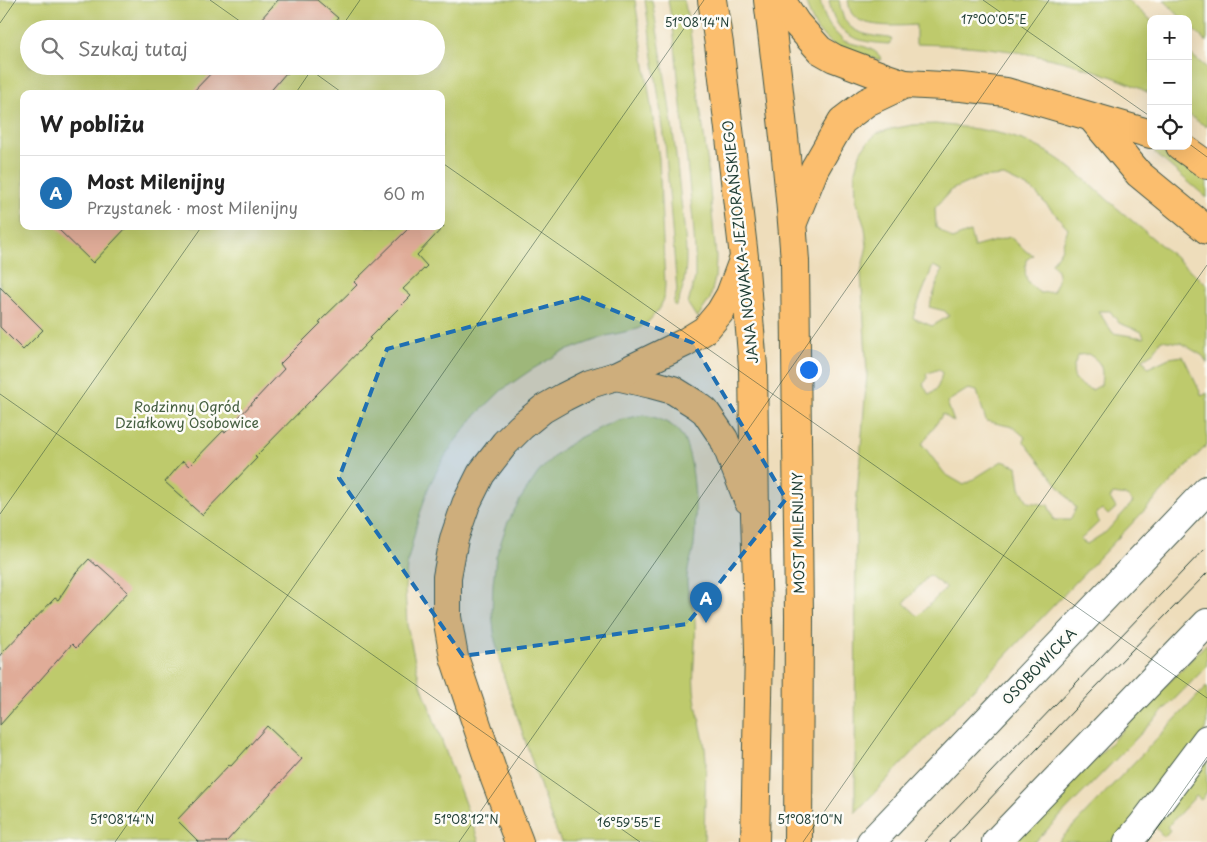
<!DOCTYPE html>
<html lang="pl">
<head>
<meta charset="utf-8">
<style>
  :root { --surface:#fff; --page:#f6f6f6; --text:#222; --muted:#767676; --line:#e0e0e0; --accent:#1f6fb2 }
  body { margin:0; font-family:"Playpen Sans",sans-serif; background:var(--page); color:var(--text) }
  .controls { position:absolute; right:15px; top:15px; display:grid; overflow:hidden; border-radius:10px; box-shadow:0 5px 20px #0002 }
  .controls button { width:45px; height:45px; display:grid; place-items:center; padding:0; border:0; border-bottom:1px solid var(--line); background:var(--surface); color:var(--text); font:25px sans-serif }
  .you { position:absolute; left:808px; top:369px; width:18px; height:18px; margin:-12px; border:4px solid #fff; border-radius:50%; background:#1a73e8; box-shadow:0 0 0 8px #1a73e833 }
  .badge { display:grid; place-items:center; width:32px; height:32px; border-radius:50%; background:var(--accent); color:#fff; font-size:16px; font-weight:700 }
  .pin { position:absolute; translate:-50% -41px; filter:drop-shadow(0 1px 2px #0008) }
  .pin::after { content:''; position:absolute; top:26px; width:18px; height:15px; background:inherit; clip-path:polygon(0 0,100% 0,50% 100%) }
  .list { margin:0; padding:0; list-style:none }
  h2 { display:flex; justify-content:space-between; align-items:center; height:65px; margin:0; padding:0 20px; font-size:21px }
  h2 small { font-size:16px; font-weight:400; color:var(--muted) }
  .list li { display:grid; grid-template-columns:32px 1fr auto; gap:15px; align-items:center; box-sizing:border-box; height:75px; padding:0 20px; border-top:1px solid var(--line) }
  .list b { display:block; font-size:19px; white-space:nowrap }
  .list p { margin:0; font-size:16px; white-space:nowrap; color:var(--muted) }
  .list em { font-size:16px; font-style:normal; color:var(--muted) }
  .icon { flex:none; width:28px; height:28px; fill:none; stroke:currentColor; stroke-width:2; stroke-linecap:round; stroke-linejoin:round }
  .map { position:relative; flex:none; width:1207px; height:842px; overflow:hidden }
  .search { position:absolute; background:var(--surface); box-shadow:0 5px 20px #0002; left:20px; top:20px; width:425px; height:55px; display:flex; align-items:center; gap:12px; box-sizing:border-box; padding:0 18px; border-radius:28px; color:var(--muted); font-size:19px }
  .panel { position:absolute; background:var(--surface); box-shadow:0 5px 20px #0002; left:20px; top:90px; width:425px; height:140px; border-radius:10px }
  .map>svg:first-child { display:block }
  .green { fill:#beca6c; stroke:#6e8450; fill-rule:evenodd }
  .building { fill:#e0ac98 }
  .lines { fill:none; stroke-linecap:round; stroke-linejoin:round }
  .minor-casing { stroke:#3e5548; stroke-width:30 }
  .major-casing { stroke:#3e5548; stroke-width:30 }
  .minor { stroke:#fff; stroke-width:28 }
  .major { stroke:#fbbe6e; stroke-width:28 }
  .tram { stroke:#1f3d34; stroke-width:1 }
  .marked { fill:#1f6fb2; fill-opacity:0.2; stroke:#1f6fb2; stroke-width:4; stroke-dasharray:10 6; stroke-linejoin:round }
  .ticks { fill:none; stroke:#1f3d34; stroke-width:1; stroke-opacity:0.45 }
  .labels { text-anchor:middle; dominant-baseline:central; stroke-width:5; stroke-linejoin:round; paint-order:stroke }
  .street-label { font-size:14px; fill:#1f3d34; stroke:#fdfcf7 }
  .park-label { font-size:14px; fill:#476042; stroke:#fdfcf7 }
  .ticks-label { font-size:12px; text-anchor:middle; fill:#1f3d34; stroke:#fdfcf7; stroke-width:5; stroke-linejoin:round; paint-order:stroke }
</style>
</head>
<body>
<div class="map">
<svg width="1207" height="842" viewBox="0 0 1207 842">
  <rect width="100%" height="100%" fill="#fdfcf7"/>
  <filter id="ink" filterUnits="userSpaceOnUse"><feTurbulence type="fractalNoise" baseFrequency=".02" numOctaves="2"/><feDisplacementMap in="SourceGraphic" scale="10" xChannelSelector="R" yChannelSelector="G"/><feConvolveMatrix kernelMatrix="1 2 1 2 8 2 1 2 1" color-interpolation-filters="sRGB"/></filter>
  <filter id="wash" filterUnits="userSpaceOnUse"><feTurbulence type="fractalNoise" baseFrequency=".0096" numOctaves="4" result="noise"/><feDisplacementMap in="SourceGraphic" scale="20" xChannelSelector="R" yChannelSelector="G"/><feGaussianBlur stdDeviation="1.12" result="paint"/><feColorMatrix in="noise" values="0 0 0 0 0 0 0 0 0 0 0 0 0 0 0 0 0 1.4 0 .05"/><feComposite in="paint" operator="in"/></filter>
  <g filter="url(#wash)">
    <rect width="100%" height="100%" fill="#edb"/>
    <g class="green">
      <path d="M 0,0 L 635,0 L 659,158 L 665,284 L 664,299 L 659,309 L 649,321 L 638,329 L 606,336 L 560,353 L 531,370 L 502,390 L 476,415 L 456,440 L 442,461 L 429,486 L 417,523 L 407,565 L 405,589 L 407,625 L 419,679 L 479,842 L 0,842 ZM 29,29 L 436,29 L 436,66 L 29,66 ZM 24,94 L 441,94 L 441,226 L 24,226 Z"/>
      <path d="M 645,0 L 652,0 C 663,64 674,128 680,193 C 684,229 693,273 676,306 L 673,304 L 677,291 L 665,142 Z"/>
      <polygon points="668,0 684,0 689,24 707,158 716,257 715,278 710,299 697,318 688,304 695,278 695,250 693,220 673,28"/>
      <path d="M 805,0 L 820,0 C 824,19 829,28 844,41 C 857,46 876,46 882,60 L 852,54 L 834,45 L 817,30 L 810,15 Z"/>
      <path d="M 829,0 L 839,0 C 840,5 841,11 843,16 C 850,35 873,36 890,38 L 892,40 L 889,44 C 855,42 835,36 829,0 Z"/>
      <path d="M 848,0 L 1127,0 L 1151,20 L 1151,94 C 1101,68 1044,55 989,48 C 965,45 940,45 916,44 L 916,25 C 900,26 859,29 851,12 C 849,8 849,4 848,0 Z"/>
      <polygon points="1164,0 1207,0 1207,42 1188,25 1188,19 1182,19"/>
      <polygon points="1188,52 1207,68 1207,127 1188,115"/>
      <path d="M 935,124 C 964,127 994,130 1022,140 C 1060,154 1087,182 1117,208 C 1147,233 1177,259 1207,285 L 1207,363 L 1203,356 L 1181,343 L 1161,340 L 1153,353 L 1143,359 L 1148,368 L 1169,358 L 1183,356 L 1202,396 L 1207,393 L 1207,445 L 855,813 L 856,507 L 867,374 L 861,272 L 867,246 L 865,228 L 856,200 L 855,171 L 858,160 L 861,151 L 867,143 L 876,134 L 891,129 L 913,125 ZM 1004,176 L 1033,190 L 1068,228 L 1061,250 L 1052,263 C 1061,273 1059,281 1053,292 L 1040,293 C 1026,282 1024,279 1026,260 L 1033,255 L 1027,252 L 1010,237 L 974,247 L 970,232 L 952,239 L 936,227 L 935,208 L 951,190 L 978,178 ZM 933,266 L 942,270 L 929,307 L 945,311 L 949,316 L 932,326 L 913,318 L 917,306 ZM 1098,311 L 1110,311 L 1119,323 L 1142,332 L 1144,338 L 1113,333 ZM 1088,354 C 1103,363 1103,369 1101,385 L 1092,390 C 1073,384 1068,372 1079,355 ZM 939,369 L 942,373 C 940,382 938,391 929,395 L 923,384 C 927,380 928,379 926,374 ZM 968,389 L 977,391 L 986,421 L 1013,427 L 1025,437 L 1024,442 L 1076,508 L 1070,520 L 1054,520 L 1048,505 L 1028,502 L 1020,488 L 1017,466 L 1002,461 L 964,485 L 945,474 L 922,444 L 943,414 L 954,422 L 947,402 ZM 1113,494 L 1127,496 L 1133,502 L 1106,532 L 1087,544 L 1080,540 L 1099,522 L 1096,514 L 1102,509 L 1108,515 L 1116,508 L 1110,498 ZM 929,575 L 946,588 L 918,616 L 904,603 Z"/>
      <polygon points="1157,148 1170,155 1207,181 1207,198 1155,153 1155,150"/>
      <path d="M 643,415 C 657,417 674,423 682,436 C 696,460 697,518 694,545 C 692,558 686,569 687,583 C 687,593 692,602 694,612 C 698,636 692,664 694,689 C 696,713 705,735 706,760 L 704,842 L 561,842 L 552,821 L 504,677 L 495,640 L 492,613 L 493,584 L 496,557 L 507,524 L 521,498 L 538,473 L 556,454 L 577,439 L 597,429 L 618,420 Z"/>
      <polygon points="1207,643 1207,666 1035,842 1015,842"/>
      <polygon points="1207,686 1207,728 1147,806 1114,842 1058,842"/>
      <polygon points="1207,750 1207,792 1201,800 1196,796 1167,827 1170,830 1164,837 1156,828"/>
    </g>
    <g id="blocks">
      <g class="building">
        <polygon points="278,0 317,0 338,18 329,29 252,29"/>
        <polygon points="218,66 295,66 287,74 286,73 268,94 191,94"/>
        <polygon points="55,226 128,226 93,263"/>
        <polygon points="411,226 444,226 417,255 427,266 403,289 411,296 369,338 371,339 255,457 257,458 202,515 165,482 183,461 189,466 223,431 225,432 284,369 280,364 321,323 319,322 357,285 354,282"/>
        <polygon points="0,287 43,330 23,350 0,327"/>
        <polygon points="89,559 97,566 98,565 128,592 76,648 72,644 0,725 0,655 55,598 58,600 76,573"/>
        <polygon points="267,726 302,759 226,842 199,842 177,820 229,765 231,766"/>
      </g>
    </g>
  </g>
  <g filter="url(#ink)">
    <use href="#blocks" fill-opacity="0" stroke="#3e5548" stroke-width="1"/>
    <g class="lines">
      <g class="minor-casing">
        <g id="minor">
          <polyline points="871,842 1207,490"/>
          <polyline points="996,842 1207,623"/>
          <polyline points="1128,842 1143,824 1207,739"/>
        </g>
      </g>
      <g class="major-casing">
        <g id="major">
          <polyline points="712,0 719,44 744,257 753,367 755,515 759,650 755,842"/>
          <path d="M 768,0 C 779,87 789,174 795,261 L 799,616 L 798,842"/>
          <polyline points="781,0 796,23 820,50 834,58 887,78 905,84 962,87 1006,92 1151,134"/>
          <polyline points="1092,118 1139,174 1207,230"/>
          <polyline points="1180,146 1207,165"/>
          <polyline points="794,220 815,168 842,121 867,102 905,84"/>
          <polyline points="616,376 651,384 673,390 697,405 705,411 724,439 748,500"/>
          <polyline points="519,842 495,779 454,657 447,617 447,577 454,539 466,504 481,474 505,443 521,427 543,409 564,397 590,384 616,376 684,343 705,330 720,312 730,295 742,263"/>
        </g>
      </g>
      <use href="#minor" class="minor"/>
      <use href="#major" class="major"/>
      <g class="tram">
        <polyline points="924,842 1207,546"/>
        <polyline points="949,842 1092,691 1207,573"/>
      </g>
    </g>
  </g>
  <path class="marked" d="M 581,297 L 693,343 L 786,499 L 687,624 L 463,656 L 339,478 L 387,349 Z"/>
  <path class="ticks" d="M 210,0 L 251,29M 983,0 L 1151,117M 0,23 L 16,0M 340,29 L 360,0M 305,66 L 344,94M 295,94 L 314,66M 1188,143 L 1207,157M 441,162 L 1207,698M 0,394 L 640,842M 0,514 L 202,226M 115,842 L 704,0M 459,842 L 1049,0M 803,842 L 1207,265M 1147,842 L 1207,757"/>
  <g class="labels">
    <g class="street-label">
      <text transform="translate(740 242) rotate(-96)">JANA NOWAKA-JEZIORAŃSKIEGO</text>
      <text transform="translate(798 533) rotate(-91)">MOST MILENIJNY</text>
      <text transform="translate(1039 666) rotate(-46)">OSOBOWICKA</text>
    </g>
    <g class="park-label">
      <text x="187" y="406">Rodzinny Ogród<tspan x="187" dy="16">Działkowy Osobowice</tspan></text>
    </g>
  </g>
  <g class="ticks-label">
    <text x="994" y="24">17°00'05"E</text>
    <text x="697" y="27">51°08'14"N</text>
    <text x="122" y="824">51°08'14"N</text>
    <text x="466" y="824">51°08'12"N</text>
    <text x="810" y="824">51°08'10"N</text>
    <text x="629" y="827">16°59'55"E</text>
  </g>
</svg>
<div class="controls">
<button>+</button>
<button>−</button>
<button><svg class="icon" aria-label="locate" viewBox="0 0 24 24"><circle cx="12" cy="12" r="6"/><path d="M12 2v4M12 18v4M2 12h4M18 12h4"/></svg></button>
</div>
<div class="you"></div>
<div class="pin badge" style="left:706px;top:623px">A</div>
<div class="search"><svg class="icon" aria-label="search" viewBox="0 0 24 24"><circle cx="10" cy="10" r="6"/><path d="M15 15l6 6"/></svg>Szukaj tutaj</div>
<section class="panel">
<h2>W pobliżu<small></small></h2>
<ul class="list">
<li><span class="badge">A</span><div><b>Most Milenijny</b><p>Przystanek · most Milenijny</p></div><em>60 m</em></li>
</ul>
</section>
</div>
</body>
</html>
